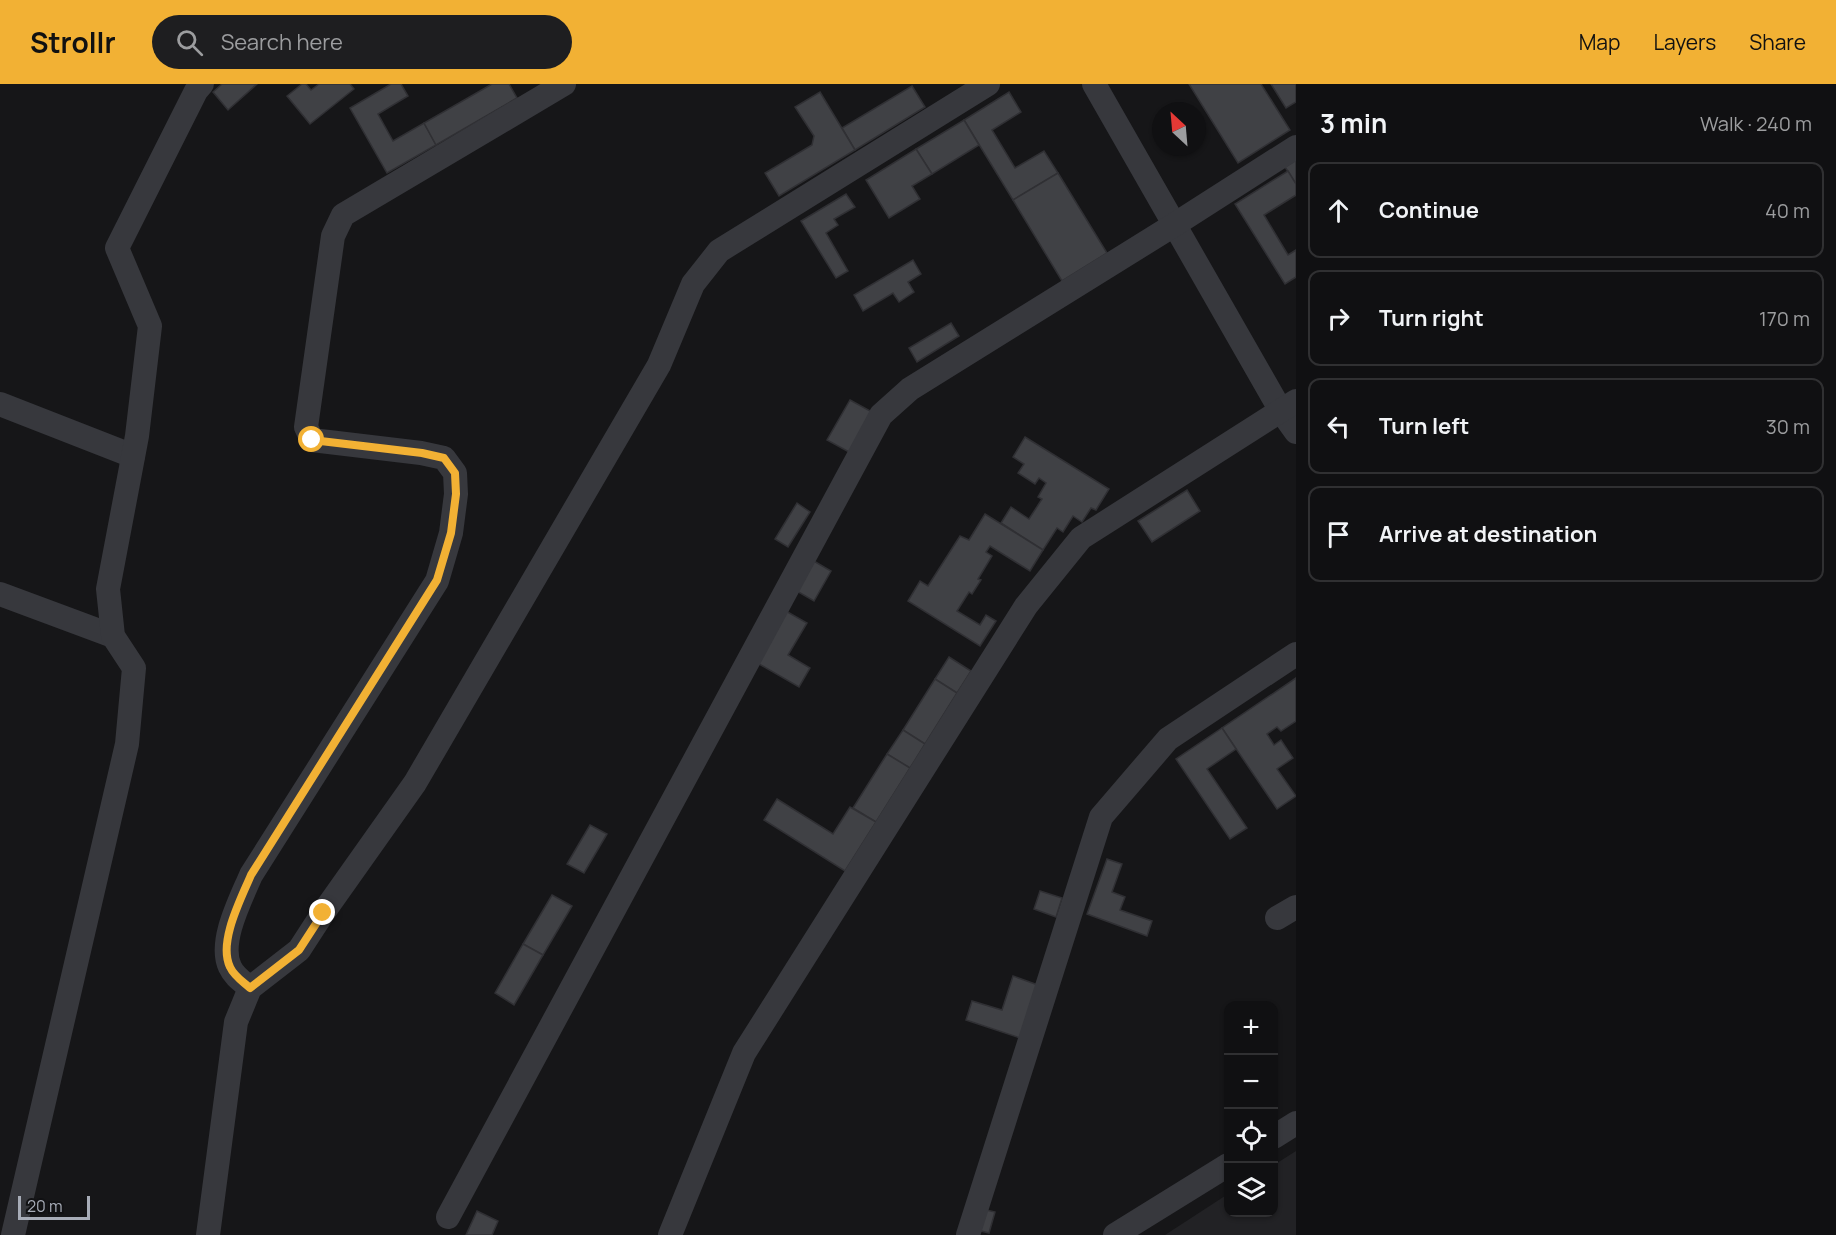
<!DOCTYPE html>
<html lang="en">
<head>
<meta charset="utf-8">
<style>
  :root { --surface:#101012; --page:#1e1e20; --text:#f1f3f6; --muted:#9c9d9f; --line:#303032; --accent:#f2b134 }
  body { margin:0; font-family:Manrope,sans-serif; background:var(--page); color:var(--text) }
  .controls { position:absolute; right:18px; bottom:18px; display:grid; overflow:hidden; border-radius:12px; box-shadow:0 2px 4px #0004 }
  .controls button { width:54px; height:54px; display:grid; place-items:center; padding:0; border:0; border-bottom:2px solid var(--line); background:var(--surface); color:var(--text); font:30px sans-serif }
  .compass { position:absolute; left:1152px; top:18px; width:54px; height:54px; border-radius:50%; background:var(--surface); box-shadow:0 2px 4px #0004; rotate:334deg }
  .scale { position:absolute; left:18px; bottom:15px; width:72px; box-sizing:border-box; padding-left:6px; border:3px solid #a8adb8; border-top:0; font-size:16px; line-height:21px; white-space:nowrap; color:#a8adb8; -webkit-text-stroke:4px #111113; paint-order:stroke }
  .stop { position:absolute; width:18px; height:18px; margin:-14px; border:4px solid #f2b134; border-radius:50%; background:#fff }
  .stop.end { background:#f2b134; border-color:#fff; box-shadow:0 2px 6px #0008 }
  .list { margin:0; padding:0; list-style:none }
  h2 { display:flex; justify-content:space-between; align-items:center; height:78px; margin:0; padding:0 24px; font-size:26px }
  h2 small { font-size:20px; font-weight:400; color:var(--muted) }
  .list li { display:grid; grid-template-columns:39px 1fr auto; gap:18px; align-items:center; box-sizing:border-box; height:96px; margin:0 12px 12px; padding:0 12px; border:2px solid var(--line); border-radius:12px }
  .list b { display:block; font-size:22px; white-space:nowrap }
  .list em { font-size:20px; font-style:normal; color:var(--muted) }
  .icon { flex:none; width:33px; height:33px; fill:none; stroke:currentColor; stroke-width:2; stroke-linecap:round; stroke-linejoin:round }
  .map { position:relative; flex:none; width:1296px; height:1151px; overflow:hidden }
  header { display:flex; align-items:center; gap:36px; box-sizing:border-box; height:84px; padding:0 30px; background:var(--accent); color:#111 }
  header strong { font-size:28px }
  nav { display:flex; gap:33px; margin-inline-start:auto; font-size:21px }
  .search { width:420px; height:54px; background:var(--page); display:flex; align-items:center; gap:15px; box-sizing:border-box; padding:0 21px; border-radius:33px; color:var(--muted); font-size:22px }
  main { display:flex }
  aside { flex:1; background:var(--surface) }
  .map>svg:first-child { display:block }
  .built { fill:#222225 }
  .building { fill:#404145; stroke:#303034; stroke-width:1.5 }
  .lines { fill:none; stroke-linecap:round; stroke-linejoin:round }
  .minor { stroke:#37383d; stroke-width:24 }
  .route { stroke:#f2b134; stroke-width:8 }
</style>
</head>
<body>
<header>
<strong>Strollr</strong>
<div class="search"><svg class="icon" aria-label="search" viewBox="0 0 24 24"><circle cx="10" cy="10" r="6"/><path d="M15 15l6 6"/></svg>Search here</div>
<nav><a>Map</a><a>Layers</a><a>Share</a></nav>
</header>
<main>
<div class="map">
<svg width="1296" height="1151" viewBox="0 0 1296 1151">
  <rect width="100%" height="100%" fill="#161618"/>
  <polygon class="built" points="1296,1067 1296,1151 1165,1151 1228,1110 1228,1128 1274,1128 1274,1081"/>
  <g class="building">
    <polygon points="222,0 257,0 228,26 213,8"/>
    <polygon points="302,0 306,0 311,6 319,0 350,0 354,5 310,40 287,12"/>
    <polygon points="391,0 401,0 408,12 378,30 393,57 424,39 436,61 387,89 350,24"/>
    <polygon points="492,0 509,0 517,14 436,61 424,39"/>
    <polygon points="1189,0 1261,0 1290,46 1238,79"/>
    <polygon points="1271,0 1296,0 1296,18 1286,24"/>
    <polygon points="912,2 925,23 855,66 842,44"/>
    <polygon points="820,8 855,66 779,112 765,89 812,61 814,52 795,23"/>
    <polygon points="1009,8 1021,28 992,46 1015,84 1044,67 1058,89 1013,116 964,36"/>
    <polygon points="964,36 979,61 932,90 916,65"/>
    <polygon points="916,65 932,90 912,102 920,115 889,134 866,96"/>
    <polygon points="1296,76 1296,100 1285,83"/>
    <polygon points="1288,87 1296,100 1296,111 1264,131 1288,171 1296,166 1296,193 1285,200 1235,120"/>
    <polygon points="1058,89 1107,169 1062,197 1013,116"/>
    <polygon points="846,110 855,123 834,135 838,141 826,149 848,187 836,194 801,137"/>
    <polygon points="913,176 921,190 908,198 914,208 899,218 893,209 863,227 854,211"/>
    <polygon points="951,239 959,252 917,278 909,264"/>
    <polygon points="850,316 872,328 849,368 827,356"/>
    <polygon points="1025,353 1109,405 1096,426 1091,424 1082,438 1073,432 1063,448 1057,444 1043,466 1001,439 1011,423 1029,435 1042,415 1038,413 1046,399 1039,394 1035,400 1018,389 1024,380 1013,373"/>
    <polygon points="1187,406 1200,427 1152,458 1138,437"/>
    <polygon points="797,419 810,428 788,463 775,455"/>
    <polygon points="985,430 1043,466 1030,487 990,462 986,468 992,472 978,495 981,496 972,510 969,508 957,527 980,541 986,531 996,537 980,562 908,517 920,497 928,502 960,452 969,456"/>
    <polygon points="812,476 831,487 814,517 795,506"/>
    <polygon points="784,526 807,539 788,571 810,584 799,603 754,577"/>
    <polygon points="949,573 971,587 957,609 935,595"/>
    <polygon points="1296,594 1296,637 1281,647 1277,643 1267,650 1274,661 1281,656 1293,674 1277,685 1296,712 1277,725 1222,644"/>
    <polygon points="935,595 957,609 925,660 903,646"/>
    <polygon points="1222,644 1236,665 1207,685 1247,744 1230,755 1176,675"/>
    <polygon points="903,646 925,660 910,684 887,670"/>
    <polygon points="887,670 910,684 876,738 853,724"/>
    <polygon points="777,715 833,750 850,723 876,738 845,787 764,736"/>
    <polygon points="590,741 607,750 584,789 567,780"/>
    <polygon points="1107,775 1122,780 1112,808 1125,813 1120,826 1152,837 1147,852 1087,830"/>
    <polygon points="1040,807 1062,814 1056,833 1034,825"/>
    <polygon points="552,811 572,822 543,871 523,860"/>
    <polygon points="523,860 543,871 514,921 495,909"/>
    <polygon points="1013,892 1038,901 1020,954 966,936 972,917 1002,926"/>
    <polygon points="982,1125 995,1128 989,1149 977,1146"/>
    <polygon points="477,1127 498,1137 492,1151 466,1151"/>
  </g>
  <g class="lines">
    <g class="minor">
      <polyline points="1094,0 1281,327 1296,348"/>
      <polyline points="0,320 133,372"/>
      <polyline points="0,510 113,552"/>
      <polyline points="1277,834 1296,823"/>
      <path d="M 250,904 C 242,897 234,892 230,883 C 218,858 241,815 251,791 L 437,497 L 451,449 L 456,410 L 455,389 L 444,374 L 421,369 L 312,356 L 306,343 L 333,152 L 343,131 L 564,0"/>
      <polyline points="1274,1053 1296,1039"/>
      <polyline points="448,1133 881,331 910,305 1174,141 1296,63"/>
      <polyline points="13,1151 127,660 134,584 113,552 108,505 137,352 150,242 117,164 196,7 202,0"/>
      <polyline points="208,1151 236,938 250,904 299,866 323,829 415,699 659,281 693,200 719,167 988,0"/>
      <polyline points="670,1151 744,969 1026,522 1081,454 1296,317"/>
      <polyline points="968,1151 1101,733 1168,655 1296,570"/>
      <polyline points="1115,1151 1228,1081"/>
    </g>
  </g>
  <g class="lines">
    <path class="route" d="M 312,356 L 422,369 L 444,374 L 455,389 L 456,410 L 451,449 L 437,496 L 251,791 C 241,815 218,858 230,883 C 234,892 242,897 250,904 L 299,866 L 323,829"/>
  </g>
</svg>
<div class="controls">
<button>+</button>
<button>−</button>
<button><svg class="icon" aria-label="locate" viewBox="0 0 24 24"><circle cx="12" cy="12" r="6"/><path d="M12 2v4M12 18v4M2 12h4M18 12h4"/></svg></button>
<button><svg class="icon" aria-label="layers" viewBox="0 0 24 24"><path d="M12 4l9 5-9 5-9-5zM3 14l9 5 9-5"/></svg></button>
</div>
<svg class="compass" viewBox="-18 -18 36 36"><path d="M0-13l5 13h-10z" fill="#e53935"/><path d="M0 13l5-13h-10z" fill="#9c9d9f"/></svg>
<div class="scale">20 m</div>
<div class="stop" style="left:312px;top:356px"></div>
<div class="stop end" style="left:323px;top:829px"></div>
</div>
<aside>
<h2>3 min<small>Walk · 240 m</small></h2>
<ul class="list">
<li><svg class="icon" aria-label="ahead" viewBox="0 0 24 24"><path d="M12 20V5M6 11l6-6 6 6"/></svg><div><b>Continue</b></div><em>40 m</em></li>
<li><svg class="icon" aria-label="right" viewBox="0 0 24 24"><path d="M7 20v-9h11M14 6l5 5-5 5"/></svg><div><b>Turn right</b></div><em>170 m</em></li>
<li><svg class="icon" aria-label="left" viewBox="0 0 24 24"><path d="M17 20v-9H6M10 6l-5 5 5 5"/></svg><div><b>Turn left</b></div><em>30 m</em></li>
<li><svg class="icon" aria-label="arrive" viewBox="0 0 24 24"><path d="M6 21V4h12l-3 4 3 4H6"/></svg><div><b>Arrive at destination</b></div></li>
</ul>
</aside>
</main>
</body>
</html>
